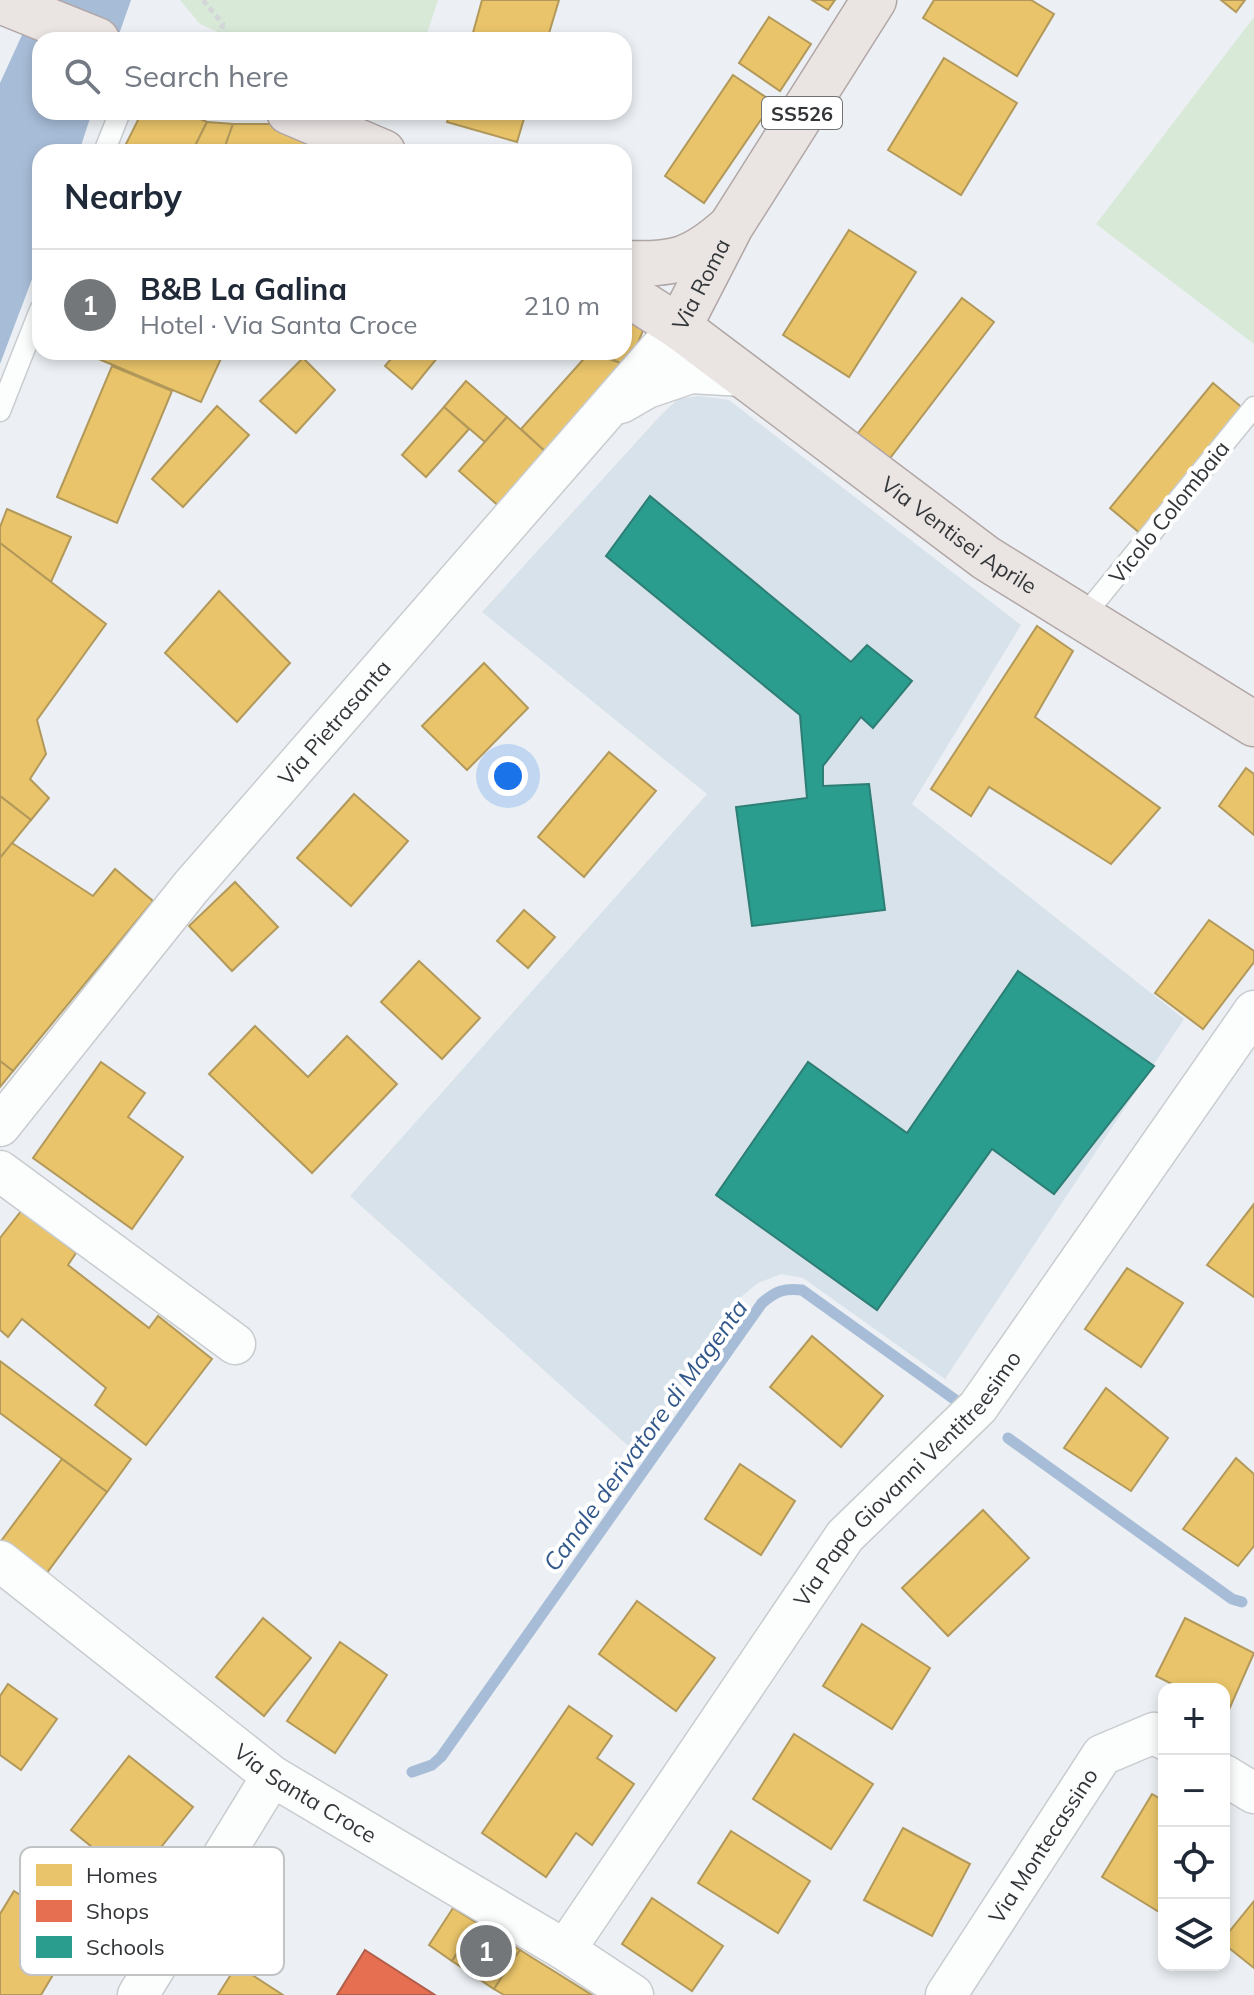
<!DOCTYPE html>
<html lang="en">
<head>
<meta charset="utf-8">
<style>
  :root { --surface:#fff; --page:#f6f6f7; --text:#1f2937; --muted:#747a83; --line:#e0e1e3; --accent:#74777a }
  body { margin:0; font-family:Mulish,sans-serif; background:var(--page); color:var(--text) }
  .controls { position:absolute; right:24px; bottom:24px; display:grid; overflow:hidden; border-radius:16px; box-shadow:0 4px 12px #0003 }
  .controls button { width:72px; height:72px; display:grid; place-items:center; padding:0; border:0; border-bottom:2px solid var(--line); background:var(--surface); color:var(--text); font:40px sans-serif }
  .you { position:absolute; left:508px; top:776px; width:28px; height:28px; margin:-20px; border:6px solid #fff; border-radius:50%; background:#1a73e8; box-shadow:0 0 0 12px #1a73e833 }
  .badge { display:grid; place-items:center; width:52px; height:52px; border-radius:50%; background:var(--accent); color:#fff; font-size:26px; font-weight:700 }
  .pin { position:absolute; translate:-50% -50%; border:4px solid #fff; box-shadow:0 2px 8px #0006 }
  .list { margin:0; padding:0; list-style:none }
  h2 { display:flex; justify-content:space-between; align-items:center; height:104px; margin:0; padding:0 32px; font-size:34px }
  h2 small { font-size:26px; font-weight:400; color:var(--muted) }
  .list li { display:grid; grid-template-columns:52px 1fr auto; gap:24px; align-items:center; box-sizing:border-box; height:112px; padding:0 32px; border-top:2px solid var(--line) }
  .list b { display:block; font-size:30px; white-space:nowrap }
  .list p { margin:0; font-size:26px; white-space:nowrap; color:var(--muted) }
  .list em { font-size:26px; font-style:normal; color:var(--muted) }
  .icon { flex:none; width:44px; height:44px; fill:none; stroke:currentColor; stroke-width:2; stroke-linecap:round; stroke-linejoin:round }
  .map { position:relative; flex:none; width:1254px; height:1995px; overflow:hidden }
  .search { position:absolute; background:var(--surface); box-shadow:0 4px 12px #0003; left:32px; top:32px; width:600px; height:88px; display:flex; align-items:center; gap:20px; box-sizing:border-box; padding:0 28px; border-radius:24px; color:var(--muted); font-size:30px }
  .panel { position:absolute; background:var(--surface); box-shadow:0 4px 12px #0003; left:32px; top:144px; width:600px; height:216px; border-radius:24px }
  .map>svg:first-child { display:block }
  .built { fill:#d8e2ea }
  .green { fill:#d8e9d8 }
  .water { fill:#a7bcd7 }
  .homes { fill:#e9c46a; stroke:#b2995b; stroke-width:2 }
  .shops { fill:#e76f51; stroke:#b15e4a; stroke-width:2 }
  .schools { fill:#2a9d8f; stroke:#2d7e75; stroke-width:2 }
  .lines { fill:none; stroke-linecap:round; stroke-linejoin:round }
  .stream { stroke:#a7bcd7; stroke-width:11 }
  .lane-casing { stroke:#c8cccf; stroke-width:23 }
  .street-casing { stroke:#c8cccf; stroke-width:43 }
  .primary-casing { stroke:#b1a6a6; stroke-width:47 }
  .path { stroke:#d4d6d7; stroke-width:5; stroke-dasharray:6 4; stroke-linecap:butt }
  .lane { stroke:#fcfdfd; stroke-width:20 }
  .street { stroke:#fcfdfd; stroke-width:40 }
  .primary { stroke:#eae4e3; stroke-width:44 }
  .labels { text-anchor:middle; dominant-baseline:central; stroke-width:8; stroke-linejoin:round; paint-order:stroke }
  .shield { fill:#fff; stroke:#707274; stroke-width:2 }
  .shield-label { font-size:20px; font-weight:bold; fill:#333639 }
  .street-label { font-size:22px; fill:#333639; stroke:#fff }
  .water-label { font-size:24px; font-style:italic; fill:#32578a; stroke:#fff }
  .key { fill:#fff; stroke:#c2c3c4; stroke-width:2 }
  .key-label { font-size:22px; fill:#333639 }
</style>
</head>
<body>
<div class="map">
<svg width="1254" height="1995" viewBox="0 0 1254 1995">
  <rect width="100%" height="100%" fill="#ecf0f4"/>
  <polygon class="built" points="699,396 729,400 1021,625 912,804 1184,1019 945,1379 803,1278 781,1274 758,1283 735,1302 636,1453 350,1196 707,794 482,612 659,417 678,399"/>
  <g class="green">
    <polygon points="180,0 438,0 425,40 236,40 200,24"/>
    <polygon points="1254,17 1254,344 1096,224"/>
  </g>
  <polygon class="water" points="38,0 131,0 117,40 40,40 40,112 92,112 79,152 40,152 40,258 0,364 0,83"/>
  <g class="homes">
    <polygon points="482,0 559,0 547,40 471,40"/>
    <polygon points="812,0 835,0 828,10"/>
    <polygon points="934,0 1031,0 1054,14 1017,76 923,18"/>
    <polygon points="1221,0 1245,0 1236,12"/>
    <polygon points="769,17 811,44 780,91 739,63"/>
    <polygon points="944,58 1017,103 961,195 888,150"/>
    <polygon points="733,75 773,102 704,203 665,176"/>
    <polygon points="142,112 186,112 207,122 192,152 122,152"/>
    <polygon points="450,112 526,112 517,142 447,122"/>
    <polygon points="207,122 233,124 223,152 192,152"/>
    <polygon points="233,124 273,124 339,152 223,152"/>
    <polygon points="849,230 916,272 849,377 783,335"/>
    <polygon points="962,298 994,322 887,462 855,437"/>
    <polygon points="624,314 645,326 628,366 594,352 624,352"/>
    <polygon points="82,352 224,352 201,402"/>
    <polygon points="397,352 442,352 412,389 385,366"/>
    <polygon points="590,352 628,366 549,455 521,429"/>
    <polygon points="303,358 335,390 296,433 260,401"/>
    <polygon points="112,366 172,391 117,523 57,497"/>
    <polygon points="466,381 507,417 485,442 444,407"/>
    <polygon points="1213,383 1245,410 1141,534 1110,508"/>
    <polygon points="217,406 249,435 183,507 152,479"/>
    <polygon points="444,407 469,429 426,477 402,455"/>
    <polygon points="507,417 549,455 502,509 459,471"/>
    <polygon points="7,509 71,537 51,582 0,543 0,527"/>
    <polygon points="0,543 106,624 37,720 46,754 30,779 49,798 31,820 0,796"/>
    <polygon points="219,591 290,663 237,722 165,653"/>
    <polygon points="1037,626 1073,651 1035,717 1160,808 1111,864 989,787 971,816 931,789"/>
    <polygon points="484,663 528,708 467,770 422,726"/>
    <polygon points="609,752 656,791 584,877 538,837"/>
    <polygon points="1246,768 1254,774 1254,835 1219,806"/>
    <polygon points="354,794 408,841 351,906 297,858"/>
    <polygon points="0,796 31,820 0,858"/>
    <polygon points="12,843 93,896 115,869 153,901 13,1071 0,1061 0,858"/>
    <polygon points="235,882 278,927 232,971 189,926"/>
    <polygon points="524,910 555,937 528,968 497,941"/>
    <polygon points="1209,920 1254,951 1254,962 1203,1029 1155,993"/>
    <polygon points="419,961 480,1018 442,1059 381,1002"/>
    <polygon points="255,1026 308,1077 347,1036 397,1084 312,1173 209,1074"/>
    <polygon points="0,1061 13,1071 0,1087"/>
    <polygon points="101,1062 145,1093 128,1117 183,1157 132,1229 33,1158"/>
    <polygon points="1254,1204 1254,1297 1207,1265"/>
    <polygon points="22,1210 76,1253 68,1265 149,1328 158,1316 212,1359 146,1445 95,1405 106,1388 22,1319 8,1337 0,1330 0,1238"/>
    <polygon points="1127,1268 1183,1303 1141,1367 1085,1329"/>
    <polygon points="812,1336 883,1396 841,1447 770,1387"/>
    <polygon points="0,1361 131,1459 107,1492 0,1413"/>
    <polygon points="1106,1388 1168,1438 1131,1491 1064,1448"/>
    <polygon points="1236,1458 1254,1474 1254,1546 1238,1566 1183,1529"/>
    <polygon points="62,1459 107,1492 46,1574 1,1541"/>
    <polygon points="740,1464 795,1501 761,1555 705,1519"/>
    <polygon points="983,1510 1029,1558 948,1636 902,1588"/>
    <polygon points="637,1601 715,1658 676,1711 599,1654"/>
    <polygon points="263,1618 311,1658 264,1716 216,1677"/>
    <polygon points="1185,1618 1254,1653 1228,1712 1224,1710 1224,1689 1182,1689 1156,1676"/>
    <polygon points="862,1624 930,1668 892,1729 823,1686"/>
    <polygon points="340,1642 387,1675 335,1753 287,1721"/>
    <polygon points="8,1684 57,1719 21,1770 0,1755 0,1696"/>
    <polygon points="569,1706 612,1736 597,1758 634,1784 592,1845 576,1833 546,1877 482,1833"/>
    <polygon points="794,1734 873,1784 831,1849 753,1799"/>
    <polygon points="129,1756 193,1807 134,1881 71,1830"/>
    <polygon points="1152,1794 1164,1801 1164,1915 1102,1877"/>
    <polygon points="903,1828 970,1864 932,1936 864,1900"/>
    <polygon points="731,1831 810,1881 778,1933 698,1883"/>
    <polygon points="14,1891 79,1931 41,1995 0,1995 0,1914"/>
    <polygon points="652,1898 723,1946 692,1991 622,1944"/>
    <polygon points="1254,1901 1254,1968 1224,1944 1224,1938"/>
    <polygon points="453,1908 477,1923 452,1961 429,1945"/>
    <polygon points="477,1923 520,1950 494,1989 452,1961"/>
    <polygon points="520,1950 592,1995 504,1995 494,1989"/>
    <polygon points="237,1965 283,1995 218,1995"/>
  </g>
  <polygon class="shops" points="365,1950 435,1995 337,1995"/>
  <g class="schools">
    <polygon points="650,496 851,662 867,645 912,681 873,728 861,717 823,766 823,786 869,784 885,910 752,926 736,807 807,798 800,715 606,556"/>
    <polygon points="1018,971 1154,1066 1054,1194 992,1149 877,1310 716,1195 808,1062 907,1133"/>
  </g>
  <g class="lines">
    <g class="stream">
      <polyline points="1008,1438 1232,1599 1242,1602"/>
      <path d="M 412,1772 L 432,1765 L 441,1757 L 762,1303 C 776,1291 784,1288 802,1290 L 961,1404"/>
    </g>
    <g class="lane-casing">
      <g id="lane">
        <polyline points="104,152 120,112"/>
        <polyline points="0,411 40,310"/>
        <polyline points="1083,617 1254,407"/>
      </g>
    </g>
    <g class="street-casing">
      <g id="street">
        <polyline points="621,403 647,388 691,373 744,376"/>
        <path id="s1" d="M 0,1126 L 191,887 L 679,327"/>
        <polyline points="0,1171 235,1344"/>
        <path id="s2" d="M 0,1561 L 272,1776 L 565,1950 L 633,1995"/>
        <polyline points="1224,1775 1254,1793"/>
        <path id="s3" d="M 565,1950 L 845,1536 L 978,1407 L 1254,1011"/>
        <polyline points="138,1995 272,1776"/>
        <path id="s4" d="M 946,1995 L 1102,1755 L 1154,1733 L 1164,1739"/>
      </g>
    </g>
    <g class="primary-casing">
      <g id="primary">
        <polyline points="0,1 97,40"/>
        <polyline points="289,112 383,152"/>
        <path d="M 624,263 C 673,265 692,261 729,228"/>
        <path id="s5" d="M 624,292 L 679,327 L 986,558 L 1254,724"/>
        <path id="s6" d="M 679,327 L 731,226 L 874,0"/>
      </g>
    </g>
    <g class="path">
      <polyline points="203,0 223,24 217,40"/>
      <polyline points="134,35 173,40"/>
    </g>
    <use href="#lane" class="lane"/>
    <use href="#street" class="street"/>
    <use href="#primary" class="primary"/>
  </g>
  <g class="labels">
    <rect class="shield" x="762" y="97" width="80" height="32" rx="6"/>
    <g class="shield-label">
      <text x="802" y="113">SS526</text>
    </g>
    <g class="street-label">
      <text stroke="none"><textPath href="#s6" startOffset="48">Via Roma</textPath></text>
      <text transform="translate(1169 512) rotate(-51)">Vicolo Colombaia</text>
      <text stroke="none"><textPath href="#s5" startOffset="414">Via Ventisei Aprile</textPath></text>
      <text stroke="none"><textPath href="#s1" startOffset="524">Via Pietrasanta</textPath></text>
      <text stroke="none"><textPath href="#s3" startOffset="584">Via Papa Giovanni Ventitreesimo</textPath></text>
      <text stroke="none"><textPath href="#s2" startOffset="384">Via Santa Croce</textPath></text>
      <text stroke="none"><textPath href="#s4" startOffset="178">Via Montecassino</textPath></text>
    </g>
    <g class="water-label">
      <text transform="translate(645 1435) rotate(-54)">Canale derivatore di Magenta</text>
    </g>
  </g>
  <rect x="20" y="1847" width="264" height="128" rx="12" class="key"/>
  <rect x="36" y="1864" width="36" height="22" fill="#e9c46a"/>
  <rect x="36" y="1900" width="36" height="22" fill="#e76f51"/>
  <rect x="36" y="1936" width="36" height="22" fill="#2a9d8f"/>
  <g class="key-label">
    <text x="86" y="1883">Homes</text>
    <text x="86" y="1919">Shops</text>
    <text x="86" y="1955">Schools</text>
  </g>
</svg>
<div class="controls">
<button>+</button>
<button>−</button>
<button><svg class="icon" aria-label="locate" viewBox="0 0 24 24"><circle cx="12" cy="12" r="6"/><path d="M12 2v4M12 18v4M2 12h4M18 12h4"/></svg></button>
<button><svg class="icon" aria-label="layers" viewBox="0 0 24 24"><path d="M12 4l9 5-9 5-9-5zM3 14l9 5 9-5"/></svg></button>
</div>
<div class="you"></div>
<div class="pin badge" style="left:486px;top:1951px">1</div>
<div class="search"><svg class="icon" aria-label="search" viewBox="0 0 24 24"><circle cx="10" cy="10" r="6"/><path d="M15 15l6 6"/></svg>Search here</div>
<section class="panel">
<h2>Nearby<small></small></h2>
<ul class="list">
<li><span class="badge">1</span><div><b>B&amp;B La Galina</b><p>Hotel · Via Santa Croce</p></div><em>210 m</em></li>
</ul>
</section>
</div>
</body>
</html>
